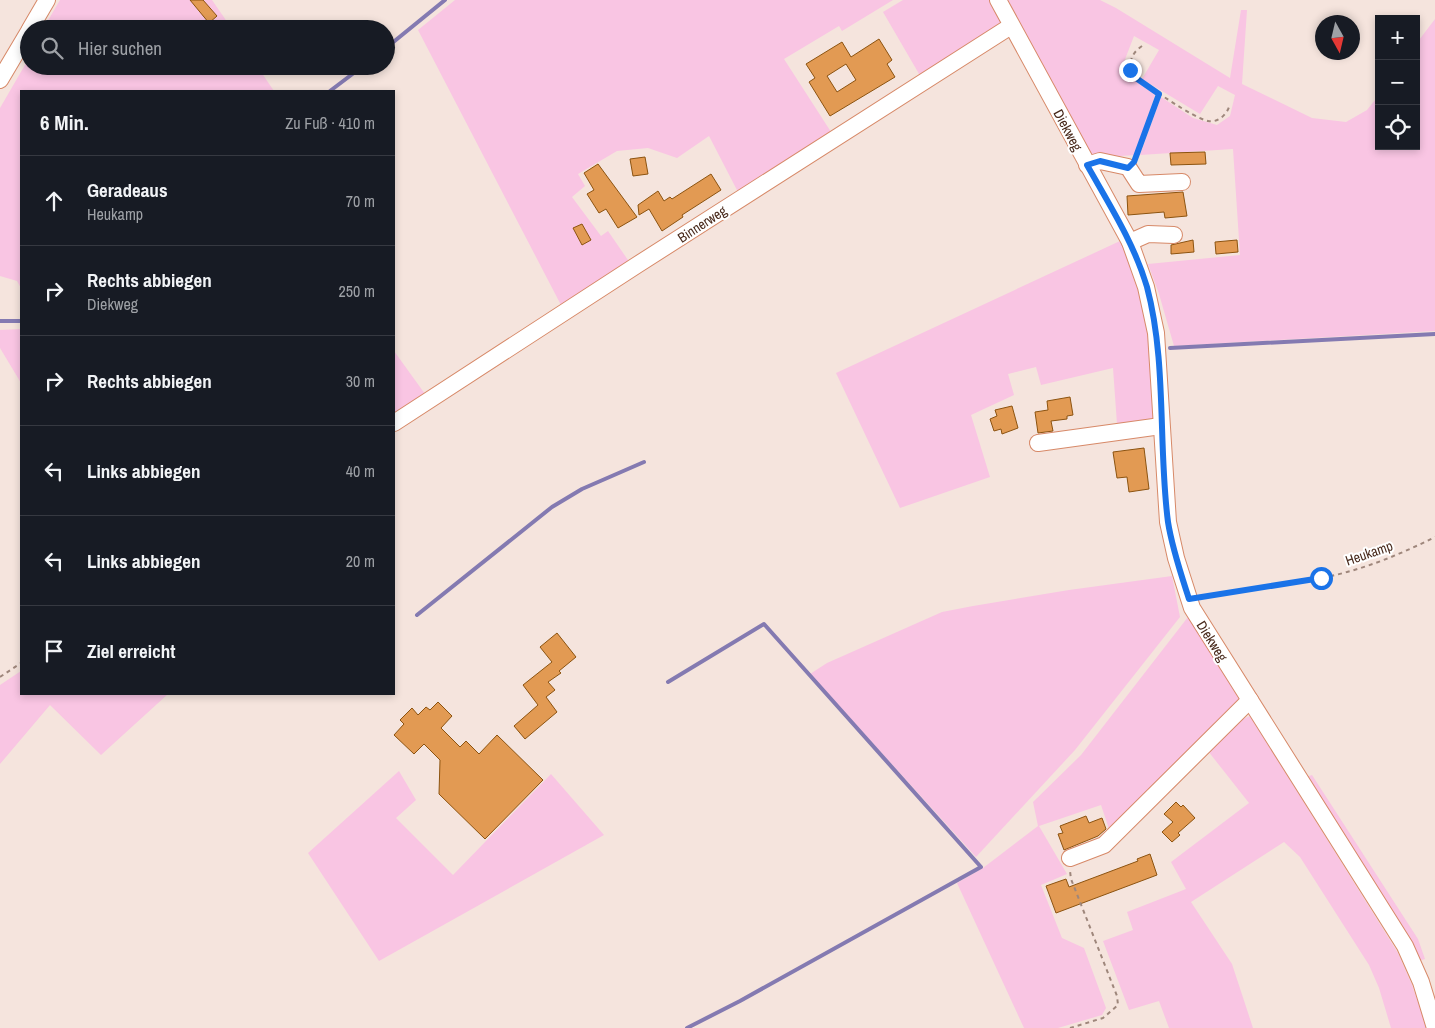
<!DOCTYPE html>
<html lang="de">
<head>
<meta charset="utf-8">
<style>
  :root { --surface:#171b24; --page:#242831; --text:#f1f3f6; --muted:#9ea1a6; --line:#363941 }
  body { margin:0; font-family:"Archivo Narrow",sans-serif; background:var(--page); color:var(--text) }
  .controls { position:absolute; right:15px; top:15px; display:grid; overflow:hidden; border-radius:0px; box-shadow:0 2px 8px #0003 }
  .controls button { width:45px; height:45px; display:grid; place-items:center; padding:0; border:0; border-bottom:1px solid var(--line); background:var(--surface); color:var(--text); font:25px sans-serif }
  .compass { position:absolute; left:1315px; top:15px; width:45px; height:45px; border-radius:50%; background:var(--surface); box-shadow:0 2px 8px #0003; rotate:172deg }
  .stop { position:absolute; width:15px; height:15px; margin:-11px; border:4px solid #1a73e8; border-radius:50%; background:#fff }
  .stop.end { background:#1a73e8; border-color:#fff; box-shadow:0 1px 5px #0008 }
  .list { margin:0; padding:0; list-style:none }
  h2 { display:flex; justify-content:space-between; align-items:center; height:65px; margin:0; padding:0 20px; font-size:21px }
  h2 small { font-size:16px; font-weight:400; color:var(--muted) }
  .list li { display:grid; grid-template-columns:32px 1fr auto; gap:15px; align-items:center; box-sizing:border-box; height:90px; padding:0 20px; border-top:1px solid var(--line) }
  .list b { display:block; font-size:19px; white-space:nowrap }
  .list p { margin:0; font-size:16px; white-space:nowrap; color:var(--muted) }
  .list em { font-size:16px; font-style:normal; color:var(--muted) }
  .icon { flex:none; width:28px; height:28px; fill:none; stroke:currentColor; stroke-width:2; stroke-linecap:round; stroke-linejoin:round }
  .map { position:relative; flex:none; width:1435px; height:1028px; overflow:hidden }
  .search { position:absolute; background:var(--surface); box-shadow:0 2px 8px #0003; left:20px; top:20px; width:375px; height:55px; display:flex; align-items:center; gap:12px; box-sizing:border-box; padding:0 18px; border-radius:28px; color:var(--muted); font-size:19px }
  .panel { position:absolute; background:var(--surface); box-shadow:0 2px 8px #0003; left:20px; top:90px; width:375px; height:605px; border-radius:0px }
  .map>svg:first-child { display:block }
  .green { fill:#f9c5e3 }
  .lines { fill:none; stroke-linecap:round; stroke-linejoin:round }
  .stream { stroke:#847ab1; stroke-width:4 }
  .building { fill:#e29a53; stroke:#8c5310; fill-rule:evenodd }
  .minor-casing { stroke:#d78968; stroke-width:18 }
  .path { stroke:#9e867b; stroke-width:2; stroke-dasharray:4 4; stroke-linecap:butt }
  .minor { stroke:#fff; stroke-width:16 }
  .route { stroke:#1a73e8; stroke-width:6 }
  .labels { text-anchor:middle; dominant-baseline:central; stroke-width:4; stroke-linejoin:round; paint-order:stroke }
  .street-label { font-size:14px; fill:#48291b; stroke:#fff }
</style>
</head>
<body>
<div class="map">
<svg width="1435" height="1028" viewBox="0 0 1435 1028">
  <rect width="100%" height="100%" fill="#f5e4dd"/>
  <g class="green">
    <polygon points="60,0 212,0 232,29 43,29"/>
    <polygon points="455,0 893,0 842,31 839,26 784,59 833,135 739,194 709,136 677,158 648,148 617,151 578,174 585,186 572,197 601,236 608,231 630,263 562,307 418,30"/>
    <polygon points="903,0 993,0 1001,20 999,31 922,79 883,12"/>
    <polygon points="1008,0 1100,0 1116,8 1230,78 1241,10 1247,10 1242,84 1312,118 1346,122 1367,110 1379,95 1379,146 1416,146 1416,44 1435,19 1435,331 1174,346 1159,294 1148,264 1240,255 1233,149 1140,155 1161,97 1193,118 1217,125 1230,116 1235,95 1218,86 1200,114 1142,79 1159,50 1134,36 1124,62 1127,75 1155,95 1135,155 1091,158 1014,16"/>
    <polygon points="29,58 29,66 257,66 274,91 21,91 21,288 17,281 0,276 0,108"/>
    <polygon points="1120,241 1142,287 1151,333 1155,420 1117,424 1113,368 1041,385 1036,367 1008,374 1014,395 971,415 990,477 900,508 836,373"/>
    <polygon points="21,329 21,383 0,348 0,330"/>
    <polygon points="394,351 425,394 394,415"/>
    <polygon points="1172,576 1180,617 1075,750 976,857 810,674 827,663 942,612 973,606 1069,590"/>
    <polygon points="1188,617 1242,703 1110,832 1101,805 1039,826 1067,874 1041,885 1062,938 1084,948 1106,1008 1102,1015 1058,1028 1024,1028 957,883 983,868 1038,826 1033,802 1081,755"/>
    <polygon points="21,671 21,694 168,694 101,755 50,705 0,764 0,685"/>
    <polygon points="1250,716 1398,953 1412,985 1427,1028 1391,1028 1379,988 1369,965 1300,857 1284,842 1191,902 1232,964 1253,1028 1169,1028 1159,1001 1129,1010 1103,941 1133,930 1127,912 1186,889 1171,862 1249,803 1208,751 1241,720"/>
    <polygon points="399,771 416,800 396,818 453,875 551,774 604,835 379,961 308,853"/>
    <polygon points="1312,775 1418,939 1425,959 1418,961 1306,777"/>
  </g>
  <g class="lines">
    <g class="stream">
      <polyline points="386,48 445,0"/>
      <polyline points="330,91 363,66"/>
      <polyline points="0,321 21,321"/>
      <polyline points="1170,348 1435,334"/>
      <polyline points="417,615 552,507 582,489 644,462"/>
      <polyline points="668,682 764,624 981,867 740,1001 687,1028"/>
    </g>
  </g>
  <g class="building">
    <polygon points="190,0 203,0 217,16 209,23"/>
    <path d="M 879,39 L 892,60 L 887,64 L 895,77 L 830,116 L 809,82 L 815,78 L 806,64 L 842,42 L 851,57 ZM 846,64 L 856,80 L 837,92 L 827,76 Z"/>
    <polygon points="1205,152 1206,164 1171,165 1170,153"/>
    <polygon points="645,157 648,174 633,176 630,159"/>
    <polygon points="598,164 637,217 618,228 606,209 599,213 587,194 594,190 584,173"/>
    <polygon points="711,174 721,190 682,215 683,217 662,231 649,209 639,215 638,205 658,191 664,201 670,197 672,199"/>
    <polygon points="1183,192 1187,216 1165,218 1164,212 1128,215 1127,196"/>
    <polygon points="582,224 591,240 582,245 573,228"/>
    <polygon points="1193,240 1194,252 1171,254 1171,245"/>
    <polygon points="1237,240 1238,252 1216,254 1215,242"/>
    <polygon points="1070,397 1073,415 1067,416 1067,419 1051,421 1053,431 1038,433 1035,412 1048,410 1047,401"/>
    <polygon points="1012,406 1018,428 1002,434 1001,429 994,431 990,419 997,416 995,410"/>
    <polygon points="1144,448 1149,489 1129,492 1127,477 1117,478 1113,452"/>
    <polygon points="557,633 576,657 559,671 561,673 548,682 555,690 546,697 557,712 525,739 514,726 538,705 523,685 552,662 540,647"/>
    <polygon points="438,702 452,716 441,728 460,747 466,741 479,754 497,735 543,780 485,839 439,794 440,760 424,744 414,754 394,735 404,724 400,720 412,708 418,715 426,707 430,710"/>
    <polygon points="1176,802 1181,807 1183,805 1195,818 1178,833 1180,835 1172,842 1162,832 1173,822 1164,814"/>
    <polygon points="1086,816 1089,823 1102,818 1106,829 1098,836 1064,850 1058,834 1063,833 1060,826"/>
    <polygon points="1150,854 1157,875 1056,913 1046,886 1066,879 1069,887 1138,861 1137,859"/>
  </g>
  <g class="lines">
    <g class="minor-casing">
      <g id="minor">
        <polyline points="998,0 1130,242 1146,287 1156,333 1168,522 1176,558 1192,608 1405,946 1421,982 1435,1028"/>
        <polyline points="30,29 47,0"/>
        <polyline points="0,80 29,31"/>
        <polyline points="1087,165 1100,161 1128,167 1139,184 1182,182"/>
        <polyline points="1130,242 1148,234 1174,235"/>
        <polyline points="394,423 637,265 1011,26"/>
        <polyline points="1038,443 1161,426"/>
        <polyline points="1070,858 1104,845 1250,700"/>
      </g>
    </g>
    <g class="path">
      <path d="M 1142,46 C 1129,55 1128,65 1136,78 C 1151,88 1193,118 1208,121 C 1218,123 1226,115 1229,107"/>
      <polyline points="1137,156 1159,93"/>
      <path d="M 1204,597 C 1251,589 1300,585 1347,572 C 1377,564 1407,551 1435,537"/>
      <polyline points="0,677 21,663"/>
      <polyline points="1070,1028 1103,1018 1118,1005 1117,996 1071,879 1070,871"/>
    </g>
    <use href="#minor" class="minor"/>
  </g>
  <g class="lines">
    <path class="route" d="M 1130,70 L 1136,78 L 1159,94 L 1134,162 L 1128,168 L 1100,161 L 1087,165 C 1109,204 1134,243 1147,287 C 1167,362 1158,446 1168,522 C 1172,548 1181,574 1189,599 L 1321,578"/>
  </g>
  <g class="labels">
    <g class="street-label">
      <text transform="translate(1068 130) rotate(62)">Diekweg</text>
      <text transform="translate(702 224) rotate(-33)">Binnerweg</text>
      <text transform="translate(1369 553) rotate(-19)">Heukamp</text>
      <text transform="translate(1212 641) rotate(58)">Diekweg</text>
    </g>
  </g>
</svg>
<div class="controls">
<button>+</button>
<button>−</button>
<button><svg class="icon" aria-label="locate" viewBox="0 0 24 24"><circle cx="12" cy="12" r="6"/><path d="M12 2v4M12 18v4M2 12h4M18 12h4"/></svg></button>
</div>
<svg class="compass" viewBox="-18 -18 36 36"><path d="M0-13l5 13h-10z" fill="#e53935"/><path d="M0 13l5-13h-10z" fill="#9ea1a6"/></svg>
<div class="stop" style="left:1321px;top:578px"></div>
<div class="stop end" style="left:1130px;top:70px"></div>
<div class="search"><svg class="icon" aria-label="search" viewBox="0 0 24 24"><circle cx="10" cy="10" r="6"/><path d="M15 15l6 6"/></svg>Hier suchen</div>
<section class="panel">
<h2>6 Min.<small>Zu Fuß · 410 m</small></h2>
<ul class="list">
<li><svg class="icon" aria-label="ahead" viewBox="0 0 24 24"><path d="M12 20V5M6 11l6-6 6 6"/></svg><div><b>Geradeaus</b><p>Heukamp</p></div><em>70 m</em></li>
<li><svg class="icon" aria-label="right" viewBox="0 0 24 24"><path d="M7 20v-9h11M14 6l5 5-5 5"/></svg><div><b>Rechts abbiegen</b><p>Diekweg</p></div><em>250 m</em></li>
<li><svg class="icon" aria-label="right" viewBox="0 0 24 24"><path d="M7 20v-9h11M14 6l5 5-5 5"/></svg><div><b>Rechts abbiegen</b></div><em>30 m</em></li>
<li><svg class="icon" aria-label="left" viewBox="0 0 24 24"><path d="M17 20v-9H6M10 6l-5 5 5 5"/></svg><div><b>Links abbiegen</b></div><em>40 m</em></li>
<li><svg class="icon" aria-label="left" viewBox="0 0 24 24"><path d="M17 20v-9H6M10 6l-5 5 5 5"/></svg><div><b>Links abbiegen</b></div><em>20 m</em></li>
<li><svg class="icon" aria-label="arrive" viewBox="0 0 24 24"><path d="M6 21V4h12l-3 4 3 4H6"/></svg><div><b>Ziel erreicht</b></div></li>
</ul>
</section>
</div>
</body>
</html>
